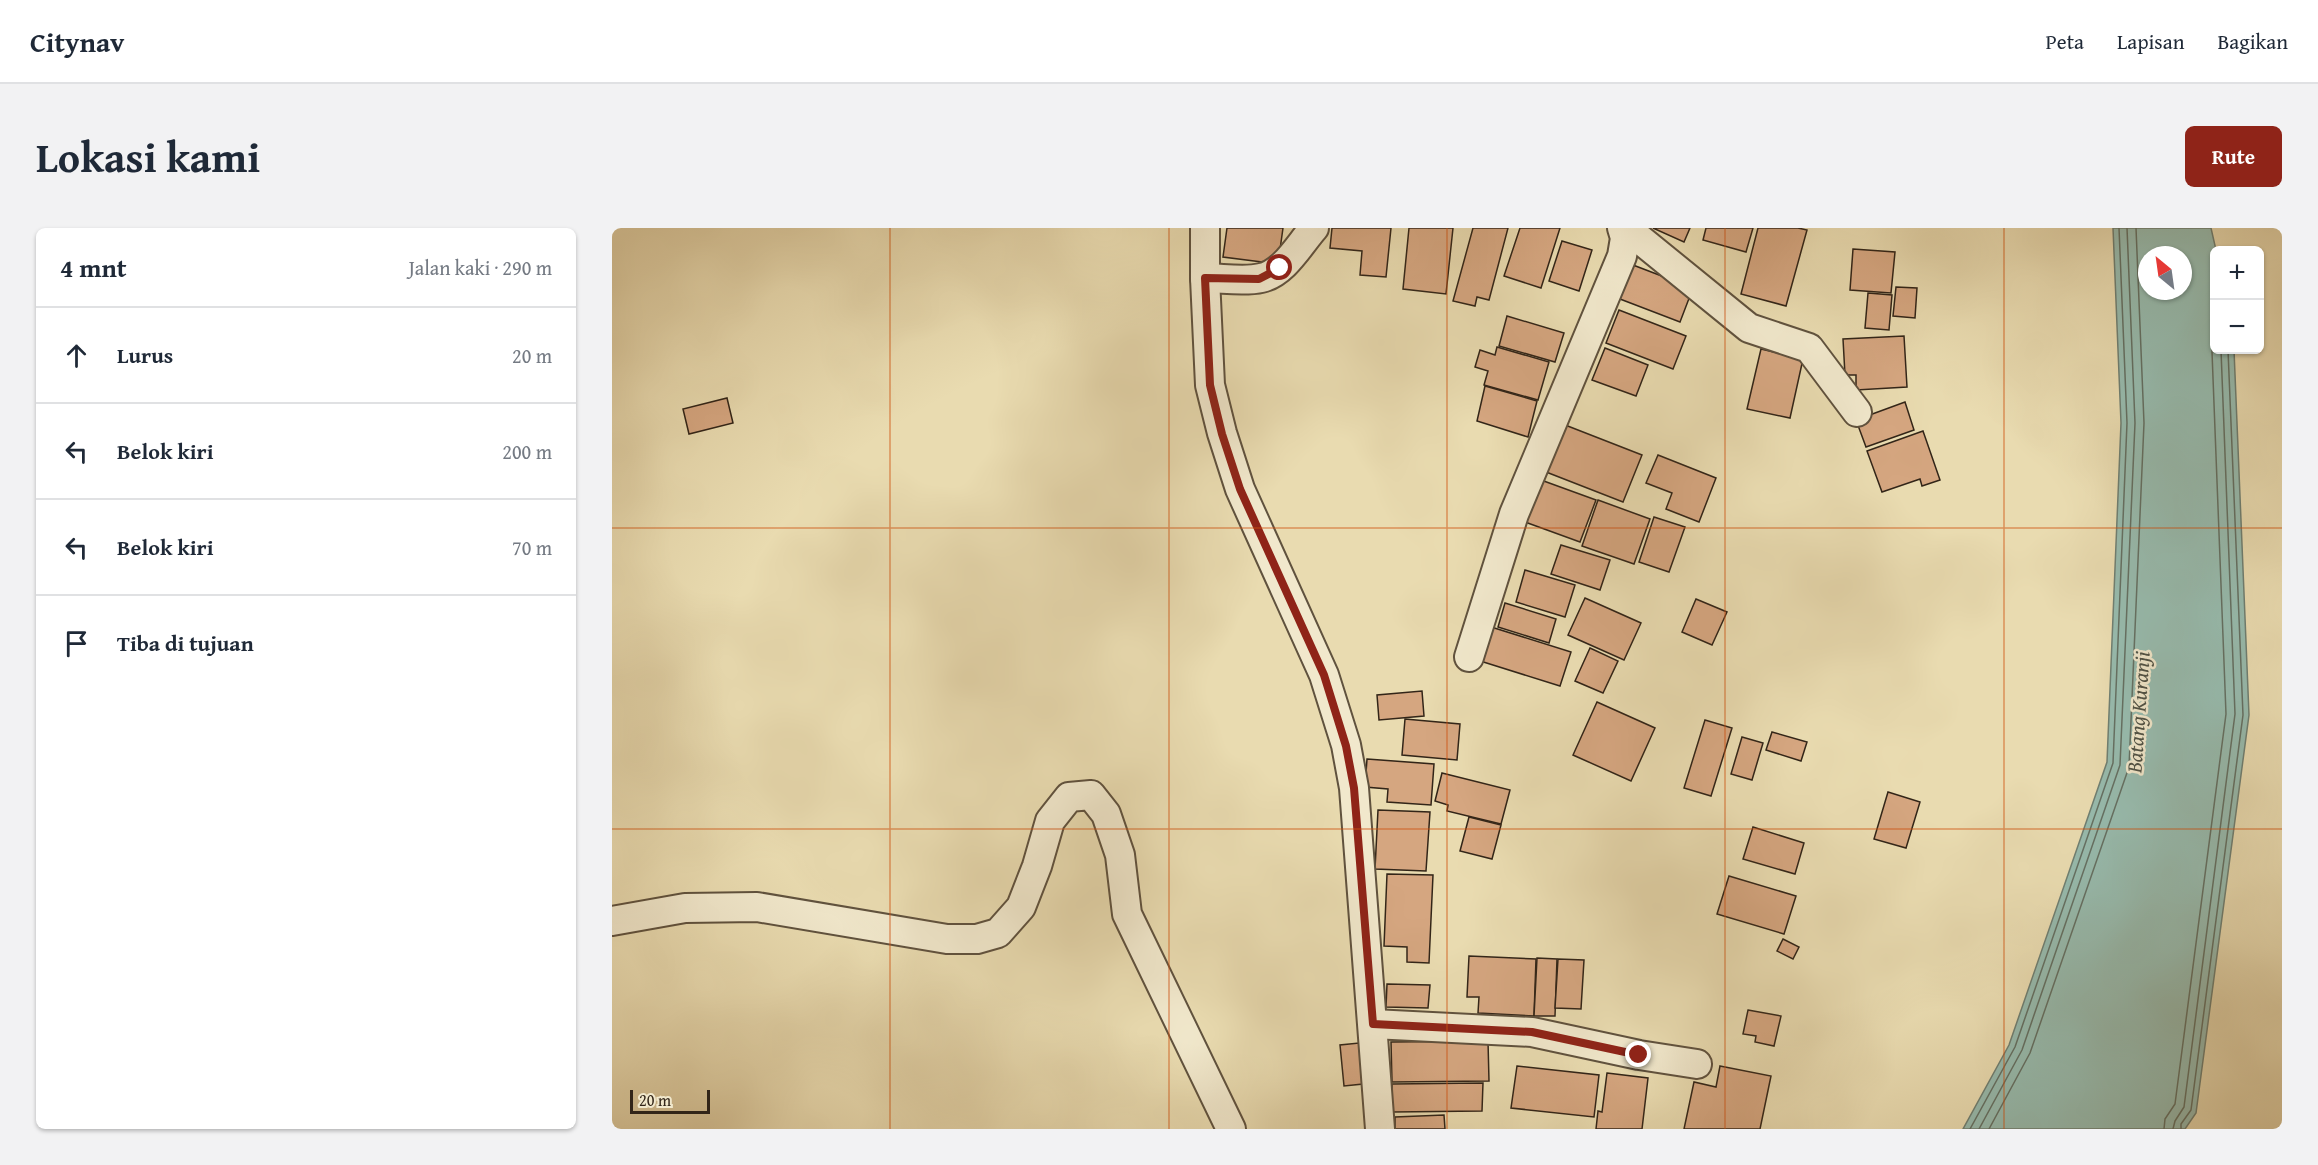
<!DOCTYPE html>
<html lang="id">
<head>
<meta charset="utf-8">
<style>
  :root { --surface:#fff; --page:#f2f2f3; --text:#1f2937; --muted:#747a83; --line:#e0e1e3; --accent:#8f2418 }
  body { margin:0; font-family:"Gentium Book Plus",serif; background:var(--page); color:var(--text) }
  .controls { position:absolute; right:18px; top:18px; display:grid; overflow:hidden; border-radius:9px; box-shadow:0 2px 4px #0004 }
  .controls button { width:54px; height:54px; display:grid; place-items:center; padding:0; border:0; border-bottom:2px solid var(--line); background:var(--surface); color:var(--text); font:30px sans-serif }
  .compass { position:absolute; left:1526px; top:18px; width:54px; height:54px; border-radius:50%; background:var(--surface); box-shadow:0 2px 4px #0004; rotate:331deg }
  .scale { position:absolute; left:18px; bottom:15px; width:80px; box-sizing:border-box; padding-left:6px; border:3px solid #322518; border-top:0; font-size:16px; line-height:21px; white-space:nowrap; color:#322518; -webkit-text-stroke:4px #f1e8cc; paint-order:stroke }
  .stop { position:absolute; width:18px; height:18px; margin:-14px; border:4px solid #8f2418; border-radius:50%; background:#fff }
  .stop.end { background:#8f2418; border-color:#fff; box-shadow:0 2px 6px #0008 }
  .list { margin:0; padding:0; list-style:none }
  h2 { display:flex; justify-content:space-between; align-items:center; height:78px; margin:0; padding:0 24px; font-size:26px }
  h2 small { font-size:20px; font-weight:400; color:var(--muted) }
  .list li { display:grid; grid-template-columns:39px 1fr auto; gap:18px; align-items:center; box-sizing:border-box; height:96px; padding:0 24px; border-top:2px solid var(--line) }
  .list b { display:block; font-size:22px; white-space:nowrap }
  .list em { font-size:20px; font-style:normal; color:var(--muted) }
  .icon { flex:none; width:33px; height:33px; fill:none; stroke:currentColor; stroke-width:2; stroke-linecap:round; stroke-linejoin:round }
  .map { position:relative; flex:none; width:1670px; height:901px; overflow:hidden; border-radius:9px }
  header { display:flex; align-items:center; gap:36px; box-sizing:border-box; height:84px; padding:0 30px; background:var(--surface); border-bottom:2px solid var(--line) }
  header strong { font-size:28px }
  nav { display:flex; gap:33px; margin-inline-start:auto; font-size:21px }
  .intro { display:flex; align-items:center; justify-content:space-between; box-sizing:border-box; height:144px; padding:0 36px }
  h1 { margin:0; font-size:42px }
  .button { padding:15px 27px; border-radius:9px; background:var(--accent); color:#fff; font-size:21px; font-weight:700 }
  main { display:flex; gap:36px; padding:0 36px }
  aside { flex:1; background:var(--surface); border-radius:9px; box-shadow:0 2px 4px #0004 }
  .map>svg:first-child { display:block }
  .water { fill:#97bbae; stroke:#6f7f72; stroke-width:1.5; fill-rule:evenodd }
  .lines { fill:none; stroke-linecap:round; stroke-linejoin:round }
  .shore { stroke:#647063; stroke-width:1.5 }
  .building { fill:#d5a680; stroke:#322518; stroke-width:1.5 }
  .street-casing { stroke:#60523e; stroke-width:32 }
  .street { stroke:#f1e8cc; stroke-width:28 }
  .route { stroke:#8f2418; stroke-width:8 }
  .grid { fill:none; stroke:#cd510e; stroke-width:1.5; stroke-opacity:0.55 }
  .labels { text-anchor:middle; dominant-baseline:central; stroke-width:5; stroke-linejoin:round; paint-order:stroke }
  .water-label { font-size:21px; font-style:italic; fill:#505245; stroke:#f1e8cc }
</style>
</head>
<body>
<header>
<strong>Citynav</strong>
<nav><a>Peta</a><a>Lapisan</a><a>Bagikan</a></nav>
</header>
<div class="intro"><h1>Lokasi kami</h1><a class="button">Rute</a></div>
<main>
<aside>
<h2>4 mnt<small>Jalan kaki · 290 m</small></h2>
<ul class="list">
<li><svg class="icon" aria-label="ahead" viewBox="0 0 24 24"><path d="M12 20V5M6 11l6-6 6 6"/></svg><div><b>Lurus</b></div><em>20 m</em></li>
<li><svg class="icon" aria-label="left" viewBox="0 0 24 24"><path d="M17 20v-9H6M10 6l-5 5 5 5"/></svg><div><b>Belok kiri</b></div><em>200 m</em></li>
<li><svg class="icon" aria-label="left" viewBox="0 0 24 24"><path d="M17 20v-9H6M10 6l-5 5 5 5"/></svg><div><b>Belok kiri</b></div><em>70 m</em></li>
<li><svg class="icon" aria-label="arrive" viewBox="0 0 24 24"><path d="M6 21V4h12l-3 4 3 4H6"/></svg><div><b>Tiba di tujuan</b></div></li>
</ul>
</aside>
<div class="map">
<svg width="1670" height="901" viewBox="0 0 1670 901">
  <rect width="100%" height="100%" fill="#e9dbb0"/>
  <filter id="stains"><feTurbulence type="fractalNoise" baseFrequency=".00333" numOctaves="4"/><feColorMatrix values="0 0 0 0 .2 0 0 0 0 .09 0 0 0 0 .02 0 0 0 .5 -.17"/></filter>
  <radialGradient id="worn" r=".72"><stop offset=".6" stop-color="#630" stop-opacity="0"/><stop offset="1" stop-color="#630" stop-opacity=".3"/></radialGradient>
  <path class="water" d="M 1501,0 L 1599,0 L 1604,22 L 1602,22 L 1602,122 L 1622,122 L 1637,487 L 1584,885 L 1573,901 L 1351,901 L 1397,817 L 1495,534 L 1509,195 ZM 1535,27 L 1571,27 L 1571,63 L 1535,63 Z"/>
  <g class="lines">
    <g class="shore">
      <polyline points="1358,901 1403,819 1501,535 1515,195 1507,0"/>
      <polyline points="1367,901 1410,822 1508,537 1523,195 1515,0"/>
      <polyline points="1377,901 1418,825 1517,539 1532,195 1524,0"/>
      <polyline points="1552,901 1553,891 1563,876 1614,486 1600,124 1602,112"/>
      <polyline points="1561,901 1563,893 1572,879 1623,486 1609,122"/>
      <polyline points="1569,901 1569,896 1579,882 1631,487 1616,122"/>
    </g>
  </g>
  <g class="building">
    <polygon points="615,0 671,0 666,36 611,29"/>
    <polygon points="720,0 779,0 774,49 748,47 750,23 718,20"/>
    <polygon points="797,0 841,0 834,66 791,61"/>
    <polygon points="861,0 896,0 877,72 865,69 863,78 841,73"/>
    <polygon points="908,0 948,0 929,60 892,48"/>
    <polygon points="1041,0 1078,0 1072,14"/>
    <polygon points="1094,0 1141,0 1134,24 1091,12"/>
    <polygon points="1146,0 1186,0 1195,2 1174,78 1129,66"/>
    <polygon points="950,13 980,22 967,63 937,53"/>
    <polygon points="1241,21 1283,24 1279,65 1238,62"/>
    <polygon points="1021,37 1081,60 1068,94 1008,71"/>
    <polygon points="1284,59 1305,60 1303,90 1281,88"/>
    <polygon points="1256,65 1280,67 1277,102 1253,100"/>
    <polygon points="1007,82 1074,108 1061,141 994,115"/>
    <polygon points="895,88 952,105 943,134 887,118"/>
    <polygon points="1292,108 1295,159 1244,162 1244,147 1233,147 1231,111"/>
    <polygon points="885,119 937,134 926,172 872,157 876,143 863,139 868,122 883,127"/>
    <polygon points="993,120 1036,137 1024,168 980,152"/>
    <polygon points="1149,121 1191,131 1178,190 1135,181"/>
    <polygon points="873,158 925,173 916,209 865,193"/>
    <polygon points="115,170 121,195 77,206 71,181"/>
    <polygon points="1293,174 1302,202 1254,219 1244,192"/>
    <polygon points="948,195 1030,227 1011,274 929,242"/>
    <polygon points="1311,203 1328,252 1310,258 1308,251 1270,264 1255,223"/>
    <polygon points="1046,227 1104,250 1087,294 1054,281 1060,265 1034,255"/>
    <polygon points="929,252 984,272 968,314 913,294"/>
    <polygon points="986,272 1038,291 1022,336 970,318"/>
    <polygon points="1042,289 1073,299 1057,344 1027,334"/>
    <polygon points="949,317 998,332 988,362 939,346"/>
    <polygon points="913,342 963,357 953,389 904,374"/>
    <polygon points="973,370 1029,395 1012,432 956,407"/>
    <polygon points="1084,371 1115,384 1100,417 1070,404"/>
    <polygon points="893,375 944,391 937,415 886,399"/>
    <polygon points="876,398 959,424 948,458 865,432"/>
    <polygon points="978,420 1006,433 991,465 963,453"/>
    <polygon points="810,463 812,488 767,492 765,467"/>
    <polygon points="985,474 1043,500 1019,553 961,527"/>
    <polygon points="793,491 848,496 845,532 790,527"/>
    <polygon points="1093,492 1120,500 1099,568 1072,560"/>
    <polygon points="1160,504 1195,514 1189,533 1154,522"/>
    <polygon points="1130,509 1151,515 1140,552 1119,546"/>
    <polygon points="755,531 822,536 819,577 775,574 776,561 753,559"/>
    <polygon points="830,545 898,562 889,596 835,583 836,577 823,573"/>
    <polygon points="1276,564 1308,574 1294,620 1262,611"/>
    <polygon points="766,582 818,584 814,643 763,641"/>
    <polygon points="857,589 889,597 880,631 848,623"/>
    <polygon points="1141,599 1192,615 1183,646 1131,631"/>
    <polygon points="775,646 821,647 817,735 795,734 795,719 772,718"/>
    <polygon points="1117,648 1184,668 1172,706 1105,686"/>
    <polygon points="1171,711 1187,719 1181,731 1165,723"/>
    <polygon points="857,728 924,731 922,788 866,785 867,769 855,769"/>
    <polygon points="925,730 945,731 943,788 922,788"/>
    <polygon points="946,731 972,732 969,781 943,780"/>
    <polygon points="775,756 818,757 816,780 774,779"/>
    <polygon points="1136,782 1169,788 1162,818 1143,814 1144,808 1131,806"/>
    <polygon points="876,813 877,853 780,854 779,814"/>
    <polygon points="747,815 751,856 732,858 728,817"/>
    <polygon points="905,838 987,847 982,889 899,880"/>
    <polygon points="1108,838 1159,848 1148,901 1072,901 1082,854 1104,859"/>
    <polygon points="995,845 1036,850 1030,901 984,901 986,883 990,884"/>
    <polygon points="871,855 870,883 780,884 780,856"/>
    <polygon points="832,887 833,901 783,901 783,889"/>
  </g>
  <g class="lines">
    <g class="street-casing">
      <g id="street">
        <polyline points="593,0 593,50 598,157 610,205 628,261 712,447 734,517 742,560 768,901"/>
        <polyline points="1014,0 1137,100 1197,120 1245,184"/>
        <path d="M 593,50 C 610,50 632,54 649,50 C 672,45 687,17 702,0"/>
        <polyline points="857,429 902,286 1010,28 1013,10 1010,0"/>
        <polyline points="0,693 73,680 145,679 335,711 365,711 386,705 409,679 425,638 438,593 457,569 479,567 494,586 508,627 515,686 619,901"/>
        <polyline points="761,796 920,804 1027,827 1085,836"/>
      </g>
    </g>
    <use href="#street" class="street"/>
  </g>
  <g class="lines">
    <polyline class="route" points="668,40 647,51 593,50 598,157 610,206 628,261 712,447 734,518 742,560 761,796 920,804 1027,827"/>
  </g>
  <path class="grid" d="M 278,0 L 278,901M 557,0 L 557,901M 835,0 L 835,901M 1113,0 L 1113,901M 1392,0 L 1392,901M 0,300 L 1670,300M 0,601 L 1670,601"/>
  <g class="labels">
    <g class="water-label">
      <text transform="translate(1526 484) rotate(-86)">Batang Kuranji</text>
    </g>
  </g>
  <rect width="100%" height="100%" filter="url(#stains)"/>
  <rect width="100%" height="100%" fill="url(#worn)"/>
</svg>
<div class="controls">
<button>+</button>
<button>−</button>
</div>
<svg class="compass" viewBox="-18 -18 36 36"><path d="M0-13l5 13h-10z" fill="#e53935"/><path d="M0 13l5-13h-10z" fill="#747a83"/></svg>
<div class="scale">20 m</div>
<div class="stop" style="left:668px;top:40px"></div>
<div class="stop end" style="left:1027px;top:827px"></div>
</div>
</main>
</body>
</html>
